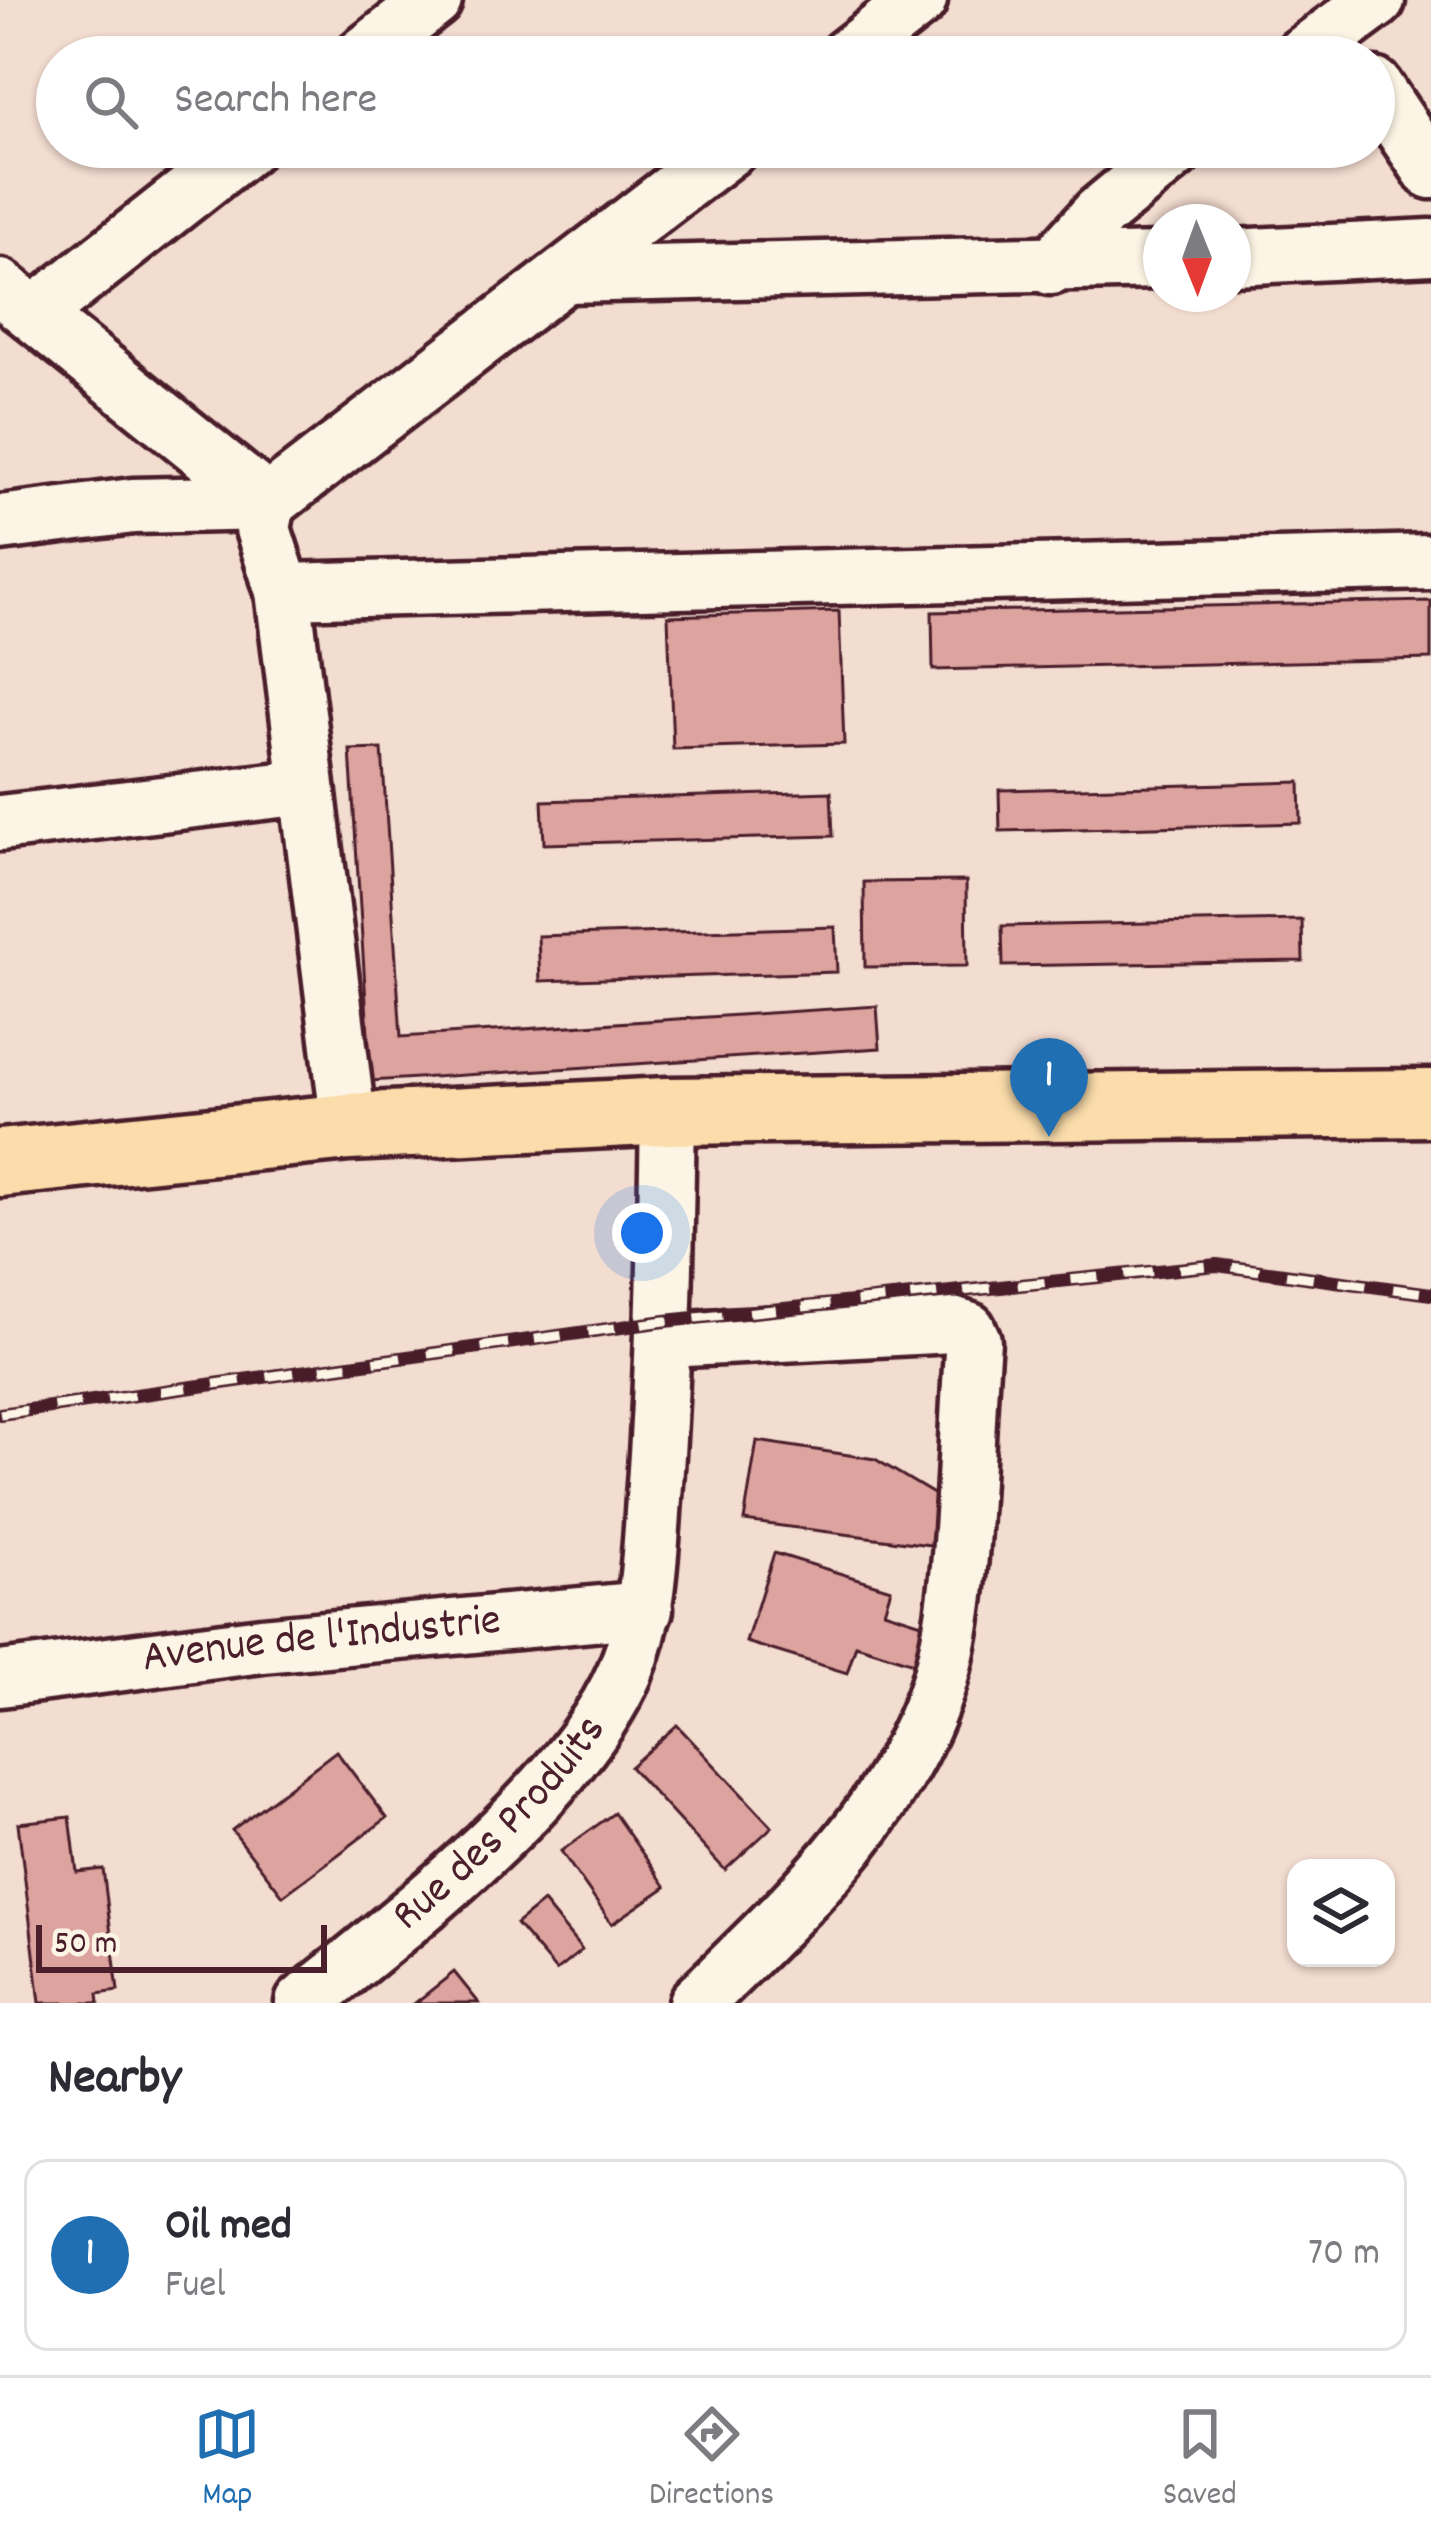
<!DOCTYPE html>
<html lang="en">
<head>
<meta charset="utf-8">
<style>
  :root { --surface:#fff; --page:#f7f7f7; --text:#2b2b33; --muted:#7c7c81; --line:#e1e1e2; --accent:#1f6fb2 }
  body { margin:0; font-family:Dekko,sans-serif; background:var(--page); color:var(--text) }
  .controls { position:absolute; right:36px; bottom:36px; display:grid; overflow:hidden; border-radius:24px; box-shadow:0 3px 9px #0004 }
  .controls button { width:108px; height:108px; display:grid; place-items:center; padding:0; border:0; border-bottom:3px solid var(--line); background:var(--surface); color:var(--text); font:60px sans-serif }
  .compass { position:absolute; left:1143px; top:204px; width:108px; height:108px; border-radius:50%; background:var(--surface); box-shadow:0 3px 9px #0004; rotate:179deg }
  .scale { position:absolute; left:36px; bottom:30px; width:291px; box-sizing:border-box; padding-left:12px; border:6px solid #4a1f2b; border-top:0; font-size:33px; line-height:42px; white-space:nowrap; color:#4a1f2b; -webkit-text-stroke:9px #fcf5e5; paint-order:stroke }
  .you { position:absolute; left:642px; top:1233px; width:42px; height:42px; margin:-30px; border:9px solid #fff; border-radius:50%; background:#1a73e8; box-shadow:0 0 0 18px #1a73e833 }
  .badge { display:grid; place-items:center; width:78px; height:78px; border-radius:50%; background:var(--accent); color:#fff; font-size:39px; font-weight:700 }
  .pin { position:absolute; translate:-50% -99px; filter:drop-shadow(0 3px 6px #0008) }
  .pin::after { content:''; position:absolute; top:63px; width:42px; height:36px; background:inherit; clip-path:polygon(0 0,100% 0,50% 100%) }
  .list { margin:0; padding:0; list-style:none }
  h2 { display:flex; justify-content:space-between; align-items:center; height:156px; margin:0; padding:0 48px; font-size:51px }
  h2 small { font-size:39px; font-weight:400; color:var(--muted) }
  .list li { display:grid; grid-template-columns:78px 1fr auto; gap:36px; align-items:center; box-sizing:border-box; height:192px; margin:0 24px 24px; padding:0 24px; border:3px solid var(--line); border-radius:24px }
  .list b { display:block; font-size:45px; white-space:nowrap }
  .list p { margin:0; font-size:39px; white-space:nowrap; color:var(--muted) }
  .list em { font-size:39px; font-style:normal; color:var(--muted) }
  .icon { flex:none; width:66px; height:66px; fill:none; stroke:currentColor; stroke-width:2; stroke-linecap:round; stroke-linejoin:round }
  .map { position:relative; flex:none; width:1431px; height:2003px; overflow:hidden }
  .search { position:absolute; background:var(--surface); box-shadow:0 3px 9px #0004; left:36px; right:36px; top:36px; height:132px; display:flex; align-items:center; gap:30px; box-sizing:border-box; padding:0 42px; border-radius:66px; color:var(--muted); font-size:45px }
  .sheet { height:372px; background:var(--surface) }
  nav { display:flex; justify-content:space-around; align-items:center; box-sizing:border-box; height:168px; border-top:3px solid var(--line); background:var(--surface); font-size:33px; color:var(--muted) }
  nav a { display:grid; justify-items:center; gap:6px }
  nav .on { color:var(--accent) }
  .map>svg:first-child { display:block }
  .building { fill:#dda39f; stroke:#4a1f2b; stroke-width:3 }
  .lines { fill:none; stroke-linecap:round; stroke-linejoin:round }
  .minor-casing { stroke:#4a1f2b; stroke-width:63 }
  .highway-casing { stroke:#4a1f2b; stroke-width:75 }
  .minor { stroke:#fcf5e5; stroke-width:54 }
  .highway { stroke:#fbddab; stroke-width:66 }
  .rail-casing { stroke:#4a1f2b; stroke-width:14 }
  .rail { stroke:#fcf5e5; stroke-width:9; stroke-dasharray:27; stroke-linecap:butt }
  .labels { text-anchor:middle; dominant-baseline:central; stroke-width:10; stroke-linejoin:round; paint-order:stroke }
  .street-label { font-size:45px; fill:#4a1f2b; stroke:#fcf5e5 }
</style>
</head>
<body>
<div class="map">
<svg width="1431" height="2003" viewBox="0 0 1431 2003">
  <rect width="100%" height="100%" fill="#f3dcd0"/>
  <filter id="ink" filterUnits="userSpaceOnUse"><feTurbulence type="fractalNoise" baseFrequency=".00833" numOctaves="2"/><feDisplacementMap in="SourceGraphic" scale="24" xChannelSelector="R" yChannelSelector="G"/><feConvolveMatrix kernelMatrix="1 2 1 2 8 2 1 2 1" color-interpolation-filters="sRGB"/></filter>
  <g filter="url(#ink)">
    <g class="building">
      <polygon points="1431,601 1431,659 933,670 932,612"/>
      <polygon points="839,611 844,744 673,749 668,616"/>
      <polygon points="382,749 401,1037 877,1006 880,1048 371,1081 350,750"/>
      <polygon points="1300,782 1301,823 1000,831 999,790"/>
      <polygon points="831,792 833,836 544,844 542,801"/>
      <polygon points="966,881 967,966 865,967 864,882"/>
      <polygon points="1302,920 1303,961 1003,966 1002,926"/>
      <polygon points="835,927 837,972 540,981 538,936"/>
      <polygon points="757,1441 875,1459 957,1508 946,1547 744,1521"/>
      <polygon points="774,1553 891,1589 884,1611 947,1631 936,1670 856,1645 847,1673 746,1642"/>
      <polygon points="677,1725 772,1827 725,1870 630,1767"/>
      <polygon points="336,1751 387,1818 283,1896 232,1830"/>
      <polygon points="614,1813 666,1887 612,1924 561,1851"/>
      <polygon points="70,1817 77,1872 103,1869 118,1991 98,1994 99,2003 40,2003 18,1823"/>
      <polygon points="543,1902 582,1950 556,1971 516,1924"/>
      <polygon points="454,1972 479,2003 415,2003"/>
    </g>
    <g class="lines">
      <g class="minor-casing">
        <g id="minor">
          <polyline points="361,57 434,0"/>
          <polyline points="846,57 919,0"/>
          <polyline points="1300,57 1377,0"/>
          <polyline points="1374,86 1431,171"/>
          <polyline points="1233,257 1431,247"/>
          <polyline points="1051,267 1100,213 1180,147"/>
          <polyline points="567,275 1161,261"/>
          <polyline points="0,287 268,503"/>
          <polyline points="35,314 247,147"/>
          <polyline points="268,503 263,529 283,591 349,1127"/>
          <polyline points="0,523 133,506 268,503 731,147"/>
          <polyline points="283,591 1431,562"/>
          <polyline points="0,823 306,787"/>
          <path d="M 666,1340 L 952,1325 L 968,1330 L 973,1341 C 964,1441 967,1585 940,1678 C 901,1811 792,1909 696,2003"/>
          <path id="s1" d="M 0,1679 L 262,1645 L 645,1609"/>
          <path id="s2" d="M 303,2003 C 403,1922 575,1790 625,1672 C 650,1613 650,1548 655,1484 C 664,1360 666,1236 668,1111"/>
        </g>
      </g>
      <g class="highway-casing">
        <polyline id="highway" points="0,1163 349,1127 668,1111 1431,1103"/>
      </g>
      <use href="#minor" class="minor"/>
      <use href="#highway" class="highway"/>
      <g class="rail-casing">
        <polyline id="rail" points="0,1414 665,1321 1217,1265 1431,1294"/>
      </g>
      <use href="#rail" class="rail"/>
    </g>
  </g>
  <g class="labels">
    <g class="street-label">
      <text stroke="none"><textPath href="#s1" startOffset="324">Avenue de l'Industrie</textPath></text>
      <text stroke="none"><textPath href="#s2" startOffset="267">Rue des Produits</textPath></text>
    </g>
  </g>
</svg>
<div class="controls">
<button><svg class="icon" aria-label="layers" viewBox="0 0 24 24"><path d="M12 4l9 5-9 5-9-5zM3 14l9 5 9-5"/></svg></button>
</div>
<svg class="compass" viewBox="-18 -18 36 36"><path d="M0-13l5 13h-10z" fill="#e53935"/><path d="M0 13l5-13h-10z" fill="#7c7c81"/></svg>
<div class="scale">50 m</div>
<div class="you"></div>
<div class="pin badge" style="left:1049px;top:1137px">1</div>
<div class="search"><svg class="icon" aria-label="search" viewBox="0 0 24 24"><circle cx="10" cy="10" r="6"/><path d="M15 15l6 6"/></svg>Search here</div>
</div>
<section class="sheet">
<h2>Nearby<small></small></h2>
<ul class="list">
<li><span class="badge">1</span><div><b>Oil med</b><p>Fuel</p></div><em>70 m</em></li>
</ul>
</section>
<nav>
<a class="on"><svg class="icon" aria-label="map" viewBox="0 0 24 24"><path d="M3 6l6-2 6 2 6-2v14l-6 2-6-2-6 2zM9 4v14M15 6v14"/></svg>Map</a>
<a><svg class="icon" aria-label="directions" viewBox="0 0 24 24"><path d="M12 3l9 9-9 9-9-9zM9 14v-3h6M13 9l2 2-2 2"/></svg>Directions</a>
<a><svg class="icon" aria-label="saved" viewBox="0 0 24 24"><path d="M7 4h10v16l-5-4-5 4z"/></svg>Saved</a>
</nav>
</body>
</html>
